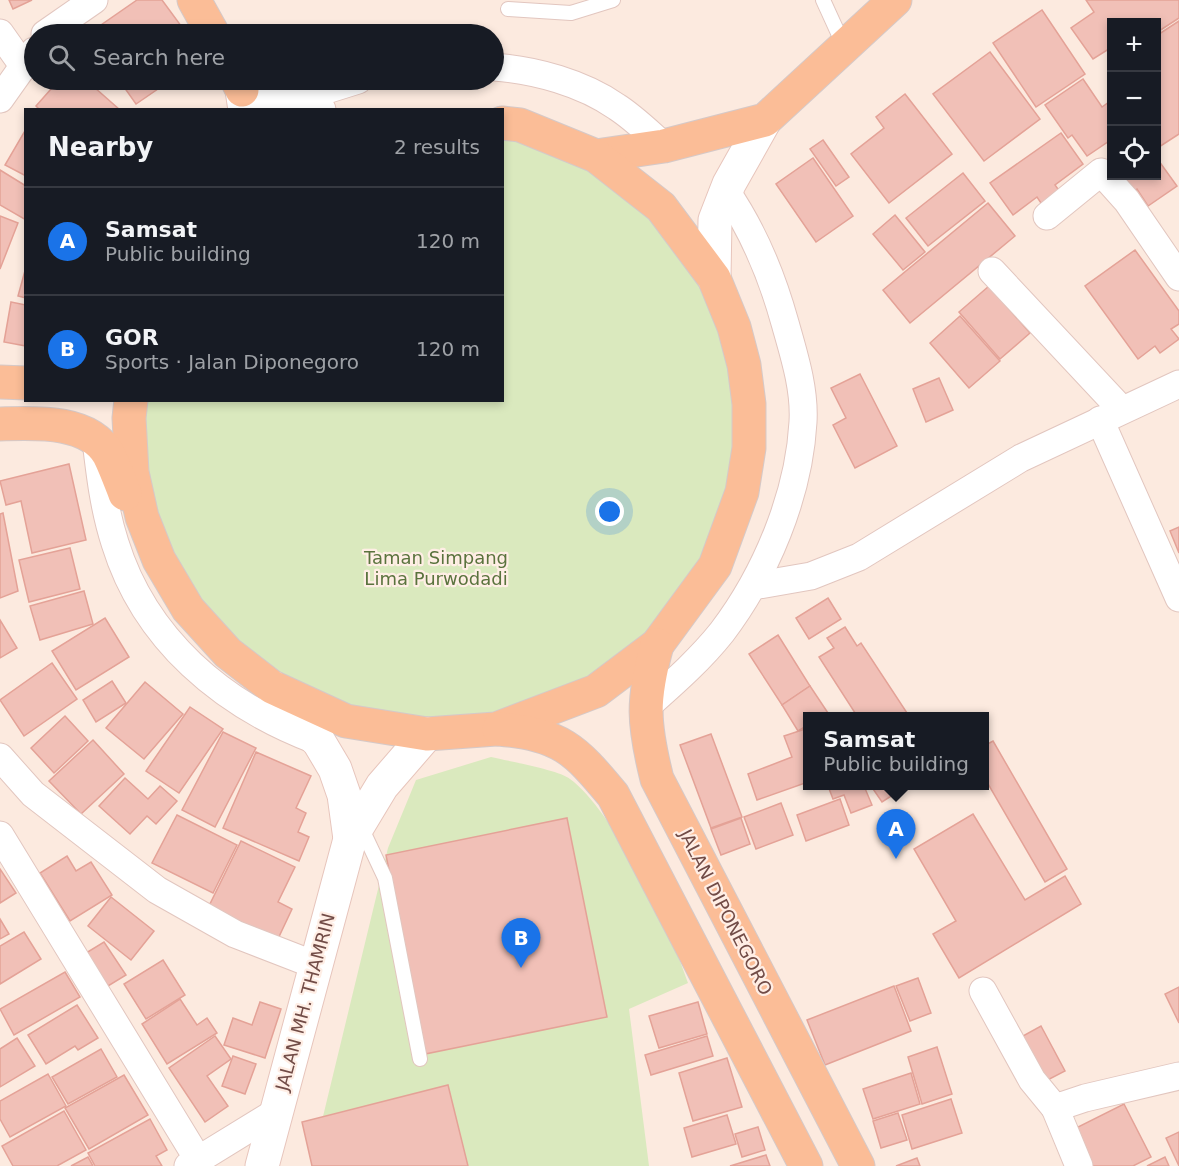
<!DOCTYPE html>
<html lang="en">
<head>
<meta charset="utf-8">
<style>
  :root { --surface:#171b24; --page:#242831; --text:#f1f3f6; --muted:#9ea1a6; --line:#363941; --accent:#1a73e8 }
  body { margin:0; font-family:"DejaVu Sans",sans-serif; background:var(--page); color:var(--text) }
  .controls { position:absolute; right:18px; top:18px; display:grid; overflow:hidden; border-radius:0px; box-shadow:0 3px 9px #0003 }
  .controls button { width:54px; height:54px; display:grid; place-items:center; padding:0; border:0; border-bottom:2px solid var(--line); background:var(--surface); color:var(--text); font:30px sans-serif }
  .you { position:absolute; left:610px; top:512px; width:21px; height:21px; margin:-15px; border:4px solid #fff; border-radius:50%; background:#1a73e8; box-shadow:0 0 0 9px #1a73e833 }
  .badge { display:grid; place-items:center; width:39px; height:39px; border-radius:50%; background:var(--accent); color:#fff; font-size:20px; font-weight:700 }
  .pin { position:absolute; translate:-50% -50px; filter:drop-shadow(0 2px 3px #0008) }
  .pin::after { content:''; position:absolute; top:32px; width:21px; height:18px; background:inherit; clip-path:polygon(0 0,100% 0,50% 100%) }
  .popup { position:absolute; left:803px; top:712px; width:186px; height:78px; box-sizing:border-box; display:grid; place-content:center; border-radius:0px; background:var(--surface); filter:drop-shadow(0 2px 4px #0005); font-size:20px; white-space:nowrap; color:var(--muted) }
  .popup b { font-size:22px; color:var(--text) }
  .popup::after { content:''; position:absolute; left:50%; top:100%; margin-left:-12px; border:12px solid transparent; border-top-color:var(--surface) }
  .list { margin:0; padding:0; list-style:none }
  h2 { display:flex; justify-content:space-between; align-items:center; height:78px; margin:0; padding:0 24px; font-size:26px }
  h2 small { font-size:20px; font-weight:400; color:var(--muted) }
  .list li { display:grid; grid-template-columns:39px 1fr auto; gap:18px; align-items:center; box-sizing:border-box; height:108px; padding:0 24px; border-top:2px solid var(--line) }
  .list b { display:block; font-size:22px; white-space:nowrap }
  .list p { margin:0; font-size:20px; white-space:nowrap; color:var(--muted) }
  .list em { font-size:20px; font-style:normal; color:var(--muted) }
  .icon { flex:none; width:33px; height:33px; fill:none; stroke:currentColor; stroke-width:2; stroke-linecap:round; stroke-linejoin:round }
  .map { position:relative; flex:none; width:1179px; height:1166px; overflow:hidden }
  .search { position:absolute; background:var(--surface); box-shadow:0 3px 9px #0003; left:24px; top:24px; width:480px; height:66px; display:flex; align-items:center; gap:15px; box-sizing:border-box; padding:0 21px; border-radius:33px; color:var(--muted); font-size:22px }
  .panel { position:absolute; background:var(--surface); box-shadow:0 3px 9px #0003; left:24px; top:108px; width:480px; height:294px; border-radius:0px }
  .map>svg:first-child { display:block }
  .green { fill:#dae9be }
  .building { fill:#f1c0b7; stroke:#e4a297; stroke-width:1.5 }
  .lines { fill:none; stroke-linecap:round; stroke-linejoin:round }
  .lane-casing { stroke:#e2c6bf; stroke-width:16 }
  .street-casing { stroke:#e2c6bf; stroke-width:29 }
  .secondary-casing { stroke:#e7c5bc; stroke-width:35 }
  .primary-casing { stroke:#d5c9c8; stroke-width:35 }
  .lane { stroke:#fff; stroke-width:14 }
  .street { stroke:#fff; stroke-width:27 }
  .secondary { stroke:#fff; stroke-width:33 }
  .primary { stroke:#fbbd97; stroke-width:33 }
  .labels { text-anchor:middle; dominant-baseline:central; stroke-width:4.5; stroke-linejoin:round; paint-order:stroke }
  .park-label { font-size:18px; fill:#5a733d; stroke:#ffeee5 }
  .street-label { font-size:18px; fill:#724c47; stroke:#ffeee5 }
</style>
</head>
<body>
<div class="map">
<svg width="1179" height="1166" viewBox="0 0 1179 1166">
  <rect width="100%" height="100%" fill="#fceadf"/>
  <g class="green">
    <polygon points="503,123 596,156 714,278 749,404 715,566 596,691 427,734 272,687 159,560 131,400 502,400"/>
    <path d="M 491,757 C 508,761 559,770 570,779 C 612,809 672,932 688,983 L 629,1009 L 649,1166 L 311,1166 L 388,848 L 416,780 Z"/>
  </g>
  <g class="building">
    <polygon points="9,0 32,0 13,9"/>
    <polygon points="137,0 162,0 187,34 88,34"/>
    <polygon points="1086,0 1179,0 1179,18 1156,33 1156,22 1112,22 1112,47 1093,59 1071,28 1094,12"/>
    <polygon points="1042,10 1085,74 1036,107 993,43"/>
    <polygon points="1179,21 1179,134 1159,147 1156,144 1156,36"/>
    <polygon points="990,52 1040,119 984,161 933,94"/>
    <polygon points="1083,79 1102,107 1109,102 1112,105 1112,139 1087,156 1072,135 1068,138 1045,105"/>
    <polygon points="59,80 86,80 120,110 40,110 36,106"/>
    <polygon points="119,80 171,80 136,104"/>
    <polygon points="905,94 952,154 889,203 851,154 884,128 876,117"/>
    <polygon points="26,129 26,176 5,165"/>
    <polygon points="1061,133 1083,164 1055,185 1063,196 1045,209 1037,197 1013,215 990,183"/>
    <polygon points="823,140 849,177 836,186 810,149"/>
    <polygon points="1156,157 1177,186 1148,206 1137,189 1126,197 1117,176 1156,176"/>
    <polygon points="813,158 853,216 816,242 776,184"/>
    <polygon points="0,170 26,186 26,220 0,205"/>
    <polygon points="963,173 985,201 928,246 906,218"/>
    <polygon points="988,203 1015,236 910,323 883,290"/>
    <polygon points="895,215 925,252 903,270 873,234"/>
    <polygon points="0,216 18,223 0,269"/>
    <polygon points="1135,250 1179,311 1179,324 1171,329 1179,339 1160,353 1155,346 1138,359 1085,286"/>
    <polygon points="26,267 26,298 18,296"/>
    <polygon points="989,286 1030,333 1000,359 959,312"/>
    <polygon points="11,302 26,305 26,346 4,342"/>
    <polygon points="960,316 1000,361 969,388 930,343"/>
    <polygon points="860,374 897,446 855,468 833,425 846,418 831,388"/>
    <polygon points="939,378 953,410 926,422 913,389"/>
    <polygon points="69,464 86,540 32,553 21,501 6,505 0,481"/>
    <polygon points="3,513 18,591 0,598 0,514"/>
    <polygon points="1179,527 1179,553 1170,531"/>
    <polygon points="70,548 80,589 29,602 19,560"/>
    <polygon points="84,591 93,624 40,640 30,606"/>
    <polygon points="828,598 841,619 809,639 796,618"/>
    <polygon points="105,618 129,657 76,690 52,651"/>
    <polygon points="0,620 17,648 0,658"/>
    <polygon points="845,627 857,646 861,643 909,716 857,716 819,657 834,648 827,638"/>
    <polygon points="778,635 810,686 782,705 749,654"/>
    <polygon points="52,663 77,699 24,736 0,700"/>
    <polygon points="112,681 126,703 96,722 83,700"/>
    <polygon points="145,682 183,714 144,759 106,728"/>
    <polygon points="810,686 828,713 822,716 808,716 808,725 798,731 782,705"/>
    <polygon points="190,707 223,729 179,793 146,771"/>
    <polygon points="65,716 88,741 54,773 31,748"/>
    <polygon points="808,728 808,782 757,800 748,774 792,757 784,736"/>
    <polygon points="223,732 256,748 215,827 182,810"/>
    <polygon points="711,734 742,817 711,828 680,745"/>
    <polygon points="93,740 124,774 81,814 49,781"/>
    <polygon points="993,741 1067,869 1045,882 984,777 984,746"/>
    <polygon points="256,752 311,776 296,808 306,813 298,832 309,837 299,861 223,828"/>
    <polygon points="125,778 148,799 160,786 177,801 156,824 147,816 130,834 99,806"/>
    <polygon points="828,786 864,786 872,805 851,813 844,795 833,799"/>
    <polygon points="871,786 907,786 882,802"/>
    <polygon points="840,799 849,825 806,841 797,815"/>
    <polygon points="781,803 793,835 756,849 744,817"/>
    <polygon points="973,814 1025,900 1065,876 1081,904 959,978 933,934 956,921 914,849"/>
    <polygon points="177,815 237,845 213,893 152,863"/>
    <polygon points="567,818 607,1017 425,1054 386,855"/>
    <polygon points="741,818 750,844 721,855 711,829"/>
    <polygon points="241,841 295,867 278,902 292,909 276,943 207,910"/>
    <polygon points="67,856 76,871 91,862 112,895 70,921 40,873"/>
    <polygon points="0,869 16,893 0,903"/>
    <polygon points="111,897 154,931 131,960 88,926"/>
    <polygon points="0,919 9,934 0,939"/>
    <polygon points="24,932 41,959 0,984 0,946"/>
    <polygon points="104,942 126,975 108,986 86,953"/>
    <polygon points="163,960 185,995 146,1019 124,984"/>
    <polygon points="65,972 80,997 14,1035 0,1009"/>
    <polygon points="918,978 931,1013 910,1021 896,986"/>
    <polygon points="894,986 911,1031 825,1065 807,1020"/>
    <polygon points="1179,987 1179,1023 1165,994"/>
    <polygon points="180,999 197,1025 207,1018 217,1033 167,1064 142,1024"/>
    <polygon points="260,1002 281,1009 265,1058 224,1045 233,1018 252,1025"/>
    <polygon points="698,1002 707,1034 659,1048 649,1016"/>
    <polygon points="77,1005 98,1038 78,1050 75,1046 46,1064 28,1035"/>
    <polygon points="1041,1026 1065,1071 1038,1085 1014,1041"/>
    <polygon points="215,1036 231,1059 207,1076 228,1106 205,1122 169,1068"/>
    <polygon points="707,1036 713,1056 651,1075 645,1055"/>
    <polygon points="17,1038 35,1066 0,1087 0,1049"/>
    <polygon points="937,1047 952,1094 922,1104 908,1057"/>
    <polygon points="101,1049 117,1077 68,1104 52,1077"/>
    <polygon points="233,1056 256,1064 245,1094 222,1086"/>
    <polygon points="727,1058 742,1107 693,1121 679,1073"/>
    <polygon points="911,1073 920,1104 873,1119 863,1089"/>
    <polygon points="48,1074 66,1106 10,1137 0,1119 0,1101"/>
    <polygon points="124,1075 148,1115 89,1149 65,1108"/>
    <polygon points="448,1085 468,1166 312,1166 302,1122"/>
    <polygon points="951,1099 962,1133 912,1149 902,1115"/>
    <polygon points="1124,1104 1151,1157 1133,1166 1093,1166 1074,1129"/>
    <polygon points="64,1111 86,1150 57,1166 13,1166 2,1146"/>
    <polygon points="898,1113 907,1140 881,1148 873,1121"/>
    <polygon points="727,1115 736,1144 692,1157 684,1128"/>
    <polygon points="150,1119 167,1150 156,1156 162,1166 95,1166 88,1153"/>
    <polygon points="758,1127 765,1150 742,1157 735,1134"/>
    <polygon points="1179,1132 1179,1166 1166,1138"/>
    <polygon points="766,1155 770,1166 730,1166"/>
    <polygon points="88,1157 93,1166 71,1166"/>
    <polygon points="1165,1157 1169,1166 1147,1166"/>
    <polygon points="917,1158 920,1166 896,1166"/>
  </g>
  <g class="lines">
    <g class="lane-casing">
      <g id="lane">
        <polyline points="823,0 844,46"/>
        <polyline points="508,9 571,13 613,0"/>
        <polyline points="361,827 385,878 420,1059"/>
      </g>
    </g>
    <g class="street-casing">
      <g id="street">
        <polyline points="0,33 24,67"/>
        <polyline points="45,34 94,0"/>
        <path d="M 494,67 C 535,70 583,83 617,107 C 634,118 649,133 664,146"/>
        <polyline points="0,99 34,51"/>
        <polyline points="291,101 358,80"/>
        <polyline points="1047,216 1101,172 1127,201 1179,277"/>
        <polyline points="992,271 1122,410"/>
        <polyline points="1100,420 1179,598"/>
        <path d="M 96,440 C 100,475 104,509 115,543 C 145,640 223,705 315,740"/>
        <polyline points="753,586 811,576 859,557 1021,458 1179,384"/>
        <path d="M 644,709 C 671,685 699,661 722,632 C 766,574 799,495 803,422 C 805,389 794,355 785,323 C 772,276 754,232 726,191"/>
        <polyline points="0,757 33,794 157,890 235,934 315,965"/>
        <polyline points="0,835 199,1161"/>
        <polyline points="983,991 1032,1080 1055,1108 1085,1098 1179,1076"/>
        <polyline points="1055,1108 1079,1166"/>
        <polyline points="188,1166 276,1112"/>
      </g>
    </g>
    <g class="secondary-casing">
      <g id="secondary">
        <polyline points="245,110 242,90 319,110"/>
        <polyline points="714,278 715,220 729,184 765,120"/>
        <polyline points="272,687 296,719 319,742 335,769 344,795 350,839"/>
        <polyline points="262,1166 350,839 382,786 427,734"/>
      </g>
    </g>
    <g class="primary-casing">
      <g id="primary">
        <polyline points="194,0 213,34"/>
        <polyline points="237,80 242,90"/>
        <polyline points="596,156 664,146 765,120 895,0"/>
        <polyline points="0,382 26,383"/>
        <polyline points="131,400 129,418 132,472 142,517 159,560 188,609 228,653 272,687 346,721 427,734 496,729 596,691 657,645 715,566 742,492 749,448 749,404 744,365 734,327 714,278 661,207 596,156 520,125 502,123"/>
        <path d="M 0,424 C 34,423 89,419 109,455 C 115,467 120,481 125,494"/>
        <path d="M 657,645 C 642,701 643,723 657,779 L 858,1166"/>
        <path d="M 499,729 C 561,735 574,748 613,795 L 806,1166"/>
      </g>
    </g>
    <use href="#lane" class="lane"/>
    <use href="#street" class="street"/>
    <use href="#secondary" class="secondary"/>
    <use href="#primary" class="primary"/>
  </g>
  <g class="labels">
    <g class="park-label">
      <text x="436" y="557">Taman Simpang<tspan x="436" dy="21">Lima Purwodadi</tspan></text>
    </g>
    <g class="street-label">
      <text transform="translate(726 912) rotate(63)">JALAN DIPONEGORO</text>
      <text transform="translate(305 1002) rotate(-75)">JALAN MH. THAMRIN</text>
    </g>
  </g>
</svg>
<div class="controls">
<button>+</button>
<button>−</button>
<button><svg class="icon" aria-label="locate" viewBox="0 0 24 24"><circle cx="12" cy="12" r="6"/><path d="M12 2v4M12 18v4M2 12h4M18 12h4"/></svg></button>
</div>
<div class="you"></div>
<div class="pin badge" style="left:896px;top:859px">A</div>
<div class="popup"><b>Samsat</b>Public building</div>
<div class="pin badge" style="left:521px;top:968px">B</div>
<div class="search"><svg class="icon" aria-label="search" viewBox="0 0 24 24"><circle cx="10" cy="10" r="6"/><path d="M15 15l6 6"/></svg>Search here</div>
<section class="panel">
<h2>Nearby<small>2 results</small></h2>
<ul class="list">
<li><span class="badge">A</span><div><b>Samsat</b><p>Public building</p></div><em>120 m</em></li>
<li><span class="badge">B</span><div><b>GOR</b><p>Sports · Jalan Diponegoro</p></div><em>120 m</em></li>
</ul>
</section>
</div>
</body>
</html>
